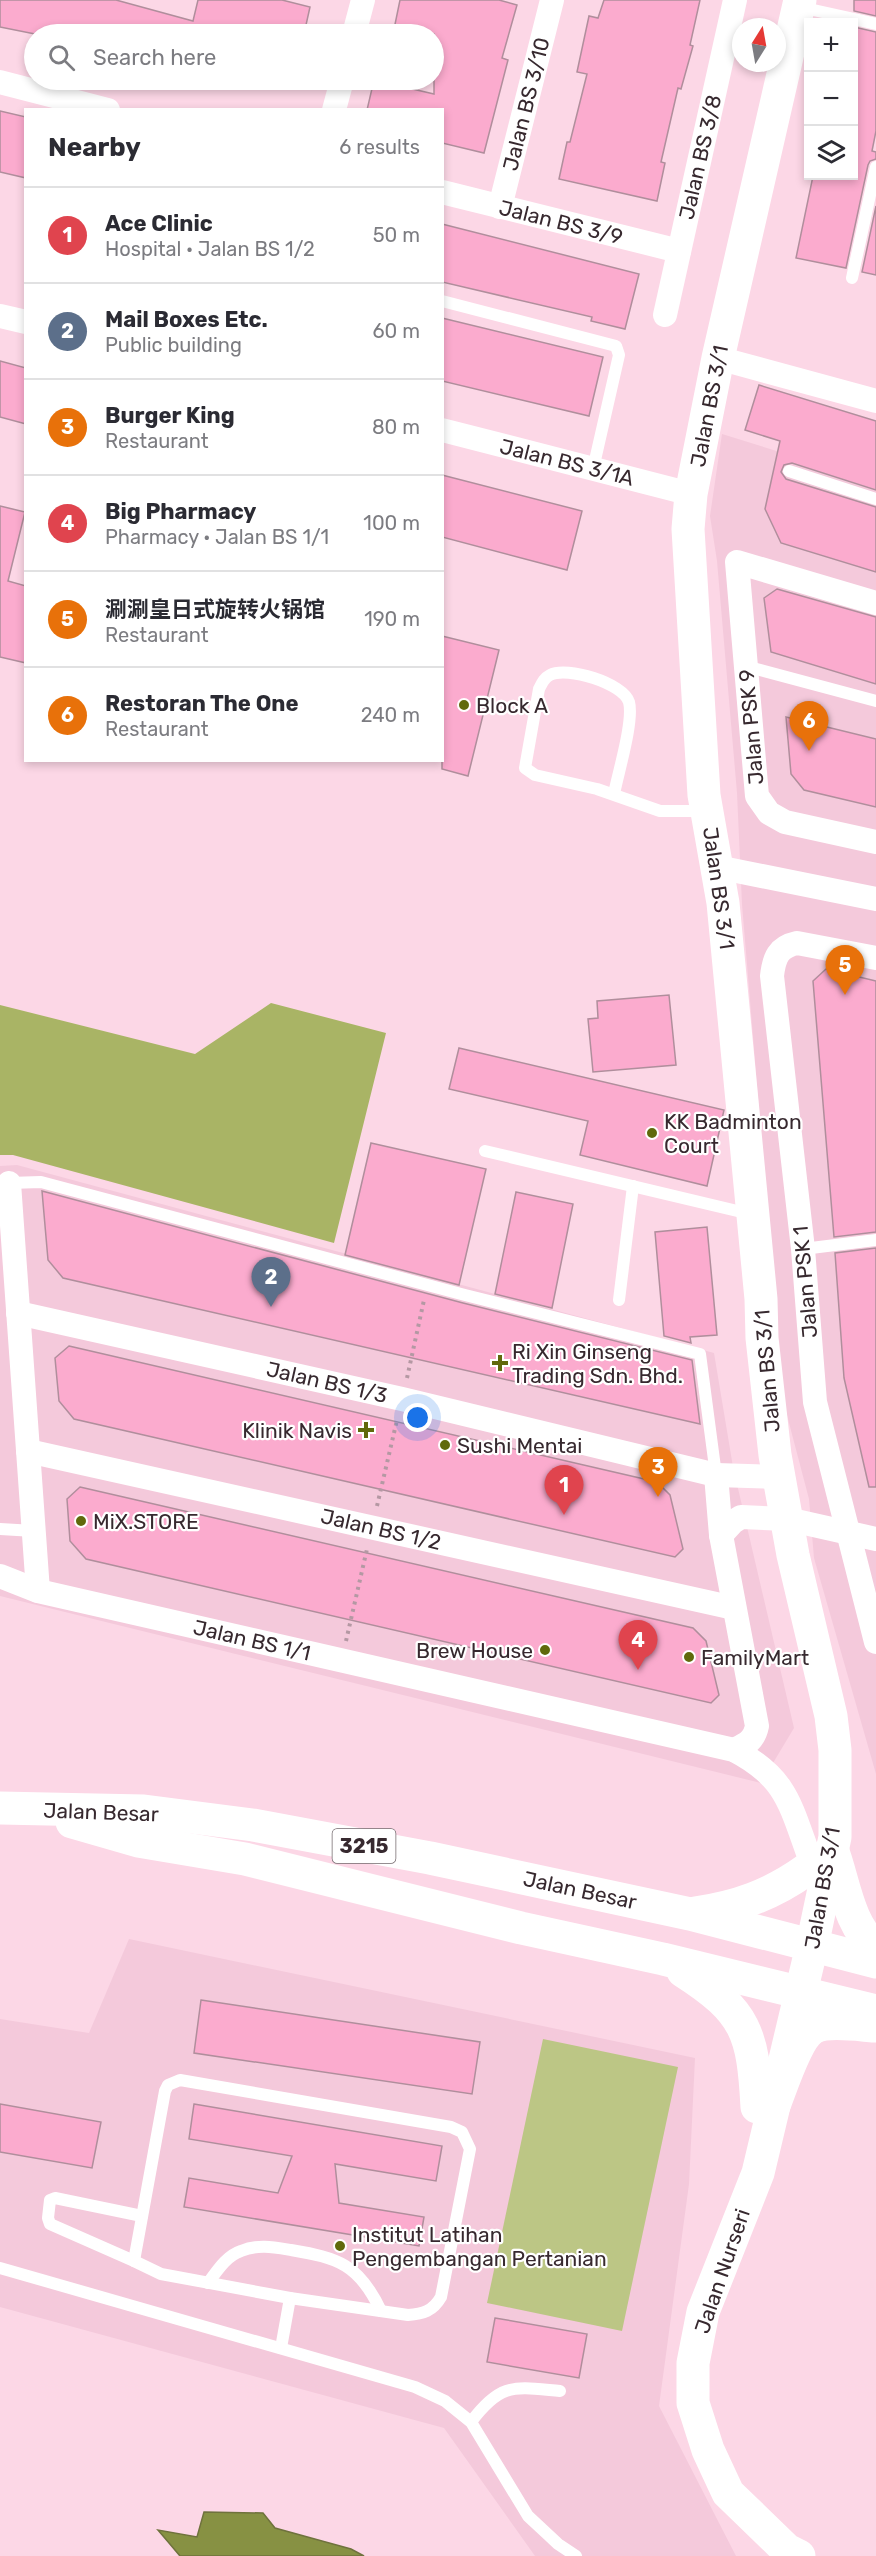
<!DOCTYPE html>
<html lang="en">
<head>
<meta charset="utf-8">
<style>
  :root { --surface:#fff; --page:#f7f7f7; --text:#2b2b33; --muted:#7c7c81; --line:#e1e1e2; --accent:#60690c }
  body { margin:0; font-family:Rubik,"Noto Sans SC",sans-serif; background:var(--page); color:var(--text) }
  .controls { position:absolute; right:18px; top:18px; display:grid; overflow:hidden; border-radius:0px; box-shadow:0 3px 9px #0003 }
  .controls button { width:54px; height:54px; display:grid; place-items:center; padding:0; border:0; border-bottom:2px solid var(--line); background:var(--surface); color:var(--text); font:30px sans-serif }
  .compass { position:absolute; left:732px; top:18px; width:54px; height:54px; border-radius:50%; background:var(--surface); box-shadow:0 3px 9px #0003; rotate:11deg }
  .you { position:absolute; left:418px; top:1418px; width:21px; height:21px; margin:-15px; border:4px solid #fff; border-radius:50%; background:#1a73e8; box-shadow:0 0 0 9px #1a73e833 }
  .badge { display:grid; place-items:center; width:39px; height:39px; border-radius:50%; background:var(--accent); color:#fff; font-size:20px; font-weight:700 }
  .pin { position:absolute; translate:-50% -50px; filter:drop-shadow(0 2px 3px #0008) }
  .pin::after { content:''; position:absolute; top:32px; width:21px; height:18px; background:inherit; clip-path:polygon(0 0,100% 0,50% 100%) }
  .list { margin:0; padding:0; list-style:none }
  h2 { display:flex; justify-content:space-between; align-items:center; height:78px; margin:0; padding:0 24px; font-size:26px }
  h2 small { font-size:20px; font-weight:400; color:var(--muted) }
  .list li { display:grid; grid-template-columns:39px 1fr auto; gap:18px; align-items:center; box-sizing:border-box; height:96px; padding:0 24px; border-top:2px solid var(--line) }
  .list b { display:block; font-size:22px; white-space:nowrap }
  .list p { margin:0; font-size:20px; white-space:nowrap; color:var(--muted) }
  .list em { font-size:20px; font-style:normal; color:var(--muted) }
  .icon { flex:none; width:33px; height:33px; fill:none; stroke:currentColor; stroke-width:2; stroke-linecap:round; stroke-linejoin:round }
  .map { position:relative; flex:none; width:876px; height:2556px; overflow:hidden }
  .search { position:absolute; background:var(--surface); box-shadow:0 3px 9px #0003; left:24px; top:24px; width:420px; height:66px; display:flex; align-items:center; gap:15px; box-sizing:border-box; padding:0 21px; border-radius:33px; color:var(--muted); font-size:22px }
  .panel { position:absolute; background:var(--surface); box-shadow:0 3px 9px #0003; left:24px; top:108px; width:420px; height:654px; border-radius:0px }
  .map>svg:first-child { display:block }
  .built { fill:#f4c9db }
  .green { fill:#bcc685 }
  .forest { fill:#a9b465 }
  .water { fill:#879143; stroke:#6f723d; stroke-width:1.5 }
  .building { fill:#fbabce; stroke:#b08e9c; stroke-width:1.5 }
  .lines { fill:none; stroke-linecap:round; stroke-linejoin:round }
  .path { stroke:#b498a3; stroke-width:4; stroke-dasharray:3 4.5; stroke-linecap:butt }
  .lane { stroke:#fff; stroke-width:12 }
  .street { stroke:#fff; stroke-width:24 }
  .secondary { stroke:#fff; stroke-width:33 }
  .primary { stroke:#fff; stroke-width:33 }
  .poi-dot { fill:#60690c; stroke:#fff; stroke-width:2 }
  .labels { text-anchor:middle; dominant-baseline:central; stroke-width:4.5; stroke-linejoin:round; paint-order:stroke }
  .shield { fill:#fff; stroke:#73696d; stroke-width:1.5 }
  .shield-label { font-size:20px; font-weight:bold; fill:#37292f }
  .street-label { font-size:21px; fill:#37292f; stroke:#fff }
  .poi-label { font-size:21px; fill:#37292f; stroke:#fff; text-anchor:start }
</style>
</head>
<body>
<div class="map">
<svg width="876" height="2556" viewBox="0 0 876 2556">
  <rect width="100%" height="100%" fill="#fcd7e6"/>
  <g class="built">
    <polygon points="722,434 876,482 876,1774 814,1558 809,1499 783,1400 742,904 737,793 717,561 710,516"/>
    <polygon points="17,1165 714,1353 733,1467 794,1728 761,1783 0,1596 0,1166"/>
    <polygon points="129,1939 695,2058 689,2184 659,2406 736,2556 535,2556 444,2428 0,2307 0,2019 89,2033"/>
  </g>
  <polygon class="green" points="543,2039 678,2067 622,2331 487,2303"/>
  <polygon class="forest" points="271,1003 386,1033 334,1243 13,1155 0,1155 0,1005 195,1054"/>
  <polygon class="water" points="204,2512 263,2513 275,2528 351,2549 364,2556 180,2556 158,2530 197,2537"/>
  <g class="building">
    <polygon points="0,0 116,0 193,21 198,0 282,0 310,7 304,34 35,34 0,27"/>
    <polygon points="400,0 499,0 517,5 502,58 508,60 484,153 442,143 442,110 367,110 374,80 434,94 434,34 393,34"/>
    <polygon points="604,0 700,0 690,45 693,46 681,89 678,88 661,162 665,163 657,201 559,179 567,142 570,142 587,74 577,72 589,16 598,18"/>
    <polygon points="854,0 876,0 876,16 854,11"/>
    <polygon points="854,27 876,32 876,131 872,151 876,152 876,159 870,161 868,165 846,268 796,258 813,176 854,176"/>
    <polygon points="0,111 26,117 26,178 0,172"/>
    <polygon points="876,206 876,275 862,272"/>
    <polygon points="442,224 639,274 625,329 591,321 592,317 442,282"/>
    <polygon points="442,318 603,357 589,416 442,381"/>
    <polygon points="0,361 26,368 26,424 0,417"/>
    <polygon points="759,385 876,421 876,490 792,463 784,465 781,472 786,479 876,507 876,572 781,543 765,509 780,441 745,430"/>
    <polygon points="442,475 582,511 567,570 442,537"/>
    <polygon points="0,506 25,512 8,581 26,586 26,663 0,657"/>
    <polygon points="777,589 876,617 876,684 771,652 764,598"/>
    <polygon points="442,636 499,650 468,776 442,769"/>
    <polygon points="786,717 876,739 876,807 804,790 791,774"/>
    <polygon points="826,969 876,981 876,1232 834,1237 813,981"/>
    <polygon points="669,995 676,1065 593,1072 588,1019 598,1018 597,1001"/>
    <polygon points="459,1048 724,1110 707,1186 580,1155 588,1121 449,1089"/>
    <polygon points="371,1143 486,1169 459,1285 345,1255"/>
    <polygon points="42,1191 463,1303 692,1360 700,1424 63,1278 48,1260"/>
    <polygon points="516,1192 573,1204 552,1308 495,1294"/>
    <polygon points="707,1227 717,1335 690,1337 691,1343 664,1336 655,1232"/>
    <polygon points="876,1248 876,1487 869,1487 844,1378 835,1253"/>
    <polygon points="69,1346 657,1482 670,1495 683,1549 675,1557 74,1419 59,1401 55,1358"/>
    <polygon points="80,1487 693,1628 706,1641 719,1695 711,1703 86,1559 70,1541 67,1499"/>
    <polygon points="201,2000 480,2042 472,2094 194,2053"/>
    <polygon points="0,2104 101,2122 92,2168 0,2152"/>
    <polygon points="194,2104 442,2146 436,2181 335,2164 339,2203 424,2217 419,2246 184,2207 189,2178 278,2193 292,2156 189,2139"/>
    <polygon points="495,2318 587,2334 579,2378 487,2362"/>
  </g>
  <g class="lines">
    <g class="path">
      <polyline points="407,1378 424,1300"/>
      <polyline points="377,1506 397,1420"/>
      <polyline points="346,1641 367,1549"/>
    </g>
    <g class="lane">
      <polyline points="800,7 876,24"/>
      <polyline points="852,278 876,167"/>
      <polyline points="442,301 616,346 619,355 593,469"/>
      <polyline points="789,471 876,499"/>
      <polyline points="745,666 876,701"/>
      <path d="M 614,794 C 618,773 634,721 629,702 C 623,683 567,666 550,675 C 544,678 542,683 539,689 L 525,768 L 535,775 L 597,789 L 660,811 L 707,811"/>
      <polyline points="485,1151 750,1214"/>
      <polyline points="9,1183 41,1182 465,1295 700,1354 716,1475"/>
      <polyline points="803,1249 876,1240"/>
      <polyline points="619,1300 633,1186"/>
      <polyline points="0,1529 34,1531"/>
      <path d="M 180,2080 L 451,2127 L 462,2132 L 470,2149 L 441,2297 C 433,2311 423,2314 408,2315 L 290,2298 L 161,2274 L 134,2261 L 165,2091 L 168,2085 Z"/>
      <polyline points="134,2261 50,2224 48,2218 50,2200 55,2198 142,2216"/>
      <polyline points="0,2268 415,2387 445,2401 471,2422 528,2516 558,2544 576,2556"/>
      <path d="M 208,2283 C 217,2271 226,2256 241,2251 C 258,2244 273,2247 291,2250 C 338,2258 359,2264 381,2311"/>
      <polyline points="281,2348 290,2298"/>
      <path d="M 471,2422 C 501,2382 514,2387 560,2391"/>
    </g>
    <g class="street">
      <polyline points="354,34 363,0"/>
      <polyline points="0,82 108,110"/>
      <polyline points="334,110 342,80"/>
      <polyline points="442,192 679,251"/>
      <polyline points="500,207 552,0"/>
      <polyline points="665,315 735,0"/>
      <polyline points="0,316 26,322"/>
      <polyline points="718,358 876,401"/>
      <polyline points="442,430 691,494"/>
      <polyline points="876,603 737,562 757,796 769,813 785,822 876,842"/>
      <polyline points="717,867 876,899"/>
      <path d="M 876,958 L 797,943 C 778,947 774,958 772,976 L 803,1249 L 815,1402 L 876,1642"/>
      <polyline points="9,1183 38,1591"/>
      <path d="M 18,1313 L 402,1399 L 716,1475 L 721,1535 L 757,1726 C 754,1741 746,1744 734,1750"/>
      <polyline points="28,1451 734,1608"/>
      <polyline points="716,1475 779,1477"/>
      <polyline points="721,1535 733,1522 741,1517 787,1519 876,1539"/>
      <path d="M 0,1576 L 38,1591 L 734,1750 C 786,1777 790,1804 809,1856"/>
    </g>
    <polyline class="secondary" points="799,2556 787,2550 728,2493 708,2450 693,2403 693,2363 703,2312 758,2173 812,1946 835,1837 835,1750 831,1716 793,1555 775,1455 762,1338 761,1299 723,903 704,795 688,529 691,494 718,358 800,0"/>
    <g class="primary">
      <polyline points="0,1808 144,1811 253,1825 430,1858 690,1914 876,1962"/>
      <polyline points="72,1822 138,1841 245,1859 521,1928 663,1959 876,2011"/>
      <path d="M 832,1849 C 844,1880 848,1926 876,1947"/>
      <path d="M 695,1913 C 737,1907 771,1895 806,1870"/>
      <path d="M 683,1971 C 747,2012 753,2033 757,2107"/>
      <path d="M 773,2108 C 781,2089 796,2038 813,2028 C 826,2020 859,2025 874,2026"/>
    </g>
  </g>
  <g class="poi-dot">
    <circle cx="464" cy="705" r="6"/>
    <circle cx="652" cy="1133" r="6"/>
    <path d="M497 1354h6v6h6v6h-6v6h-6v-6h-6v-6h6z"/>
    <path d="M363 1421h6v6h6v6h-6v6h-6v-6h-6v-6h6z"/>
    <circle cx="445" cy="1445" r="6"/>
    <circle cx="81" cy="1521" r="6"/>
    <circle cx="545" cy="1650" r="6"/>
    <circle cx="689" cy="1657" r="6"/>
    <circle cx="340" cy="2246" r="6"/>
  </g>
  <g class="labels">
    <rect class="shield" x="332.5" y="1829" width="63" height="34" rx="4.5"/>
    <g class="shield-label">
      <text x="364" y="1846">3215</text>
    </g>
    <g class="street-label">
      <text transform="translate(526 104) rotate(-76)">Jalan BS 3/10</text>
      <text transform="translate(700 157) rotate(-77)">Jalan BS 3/8</text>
      <text transform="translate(561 222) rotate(14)">Jalan BS 3/9</text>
      <text transform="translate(709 406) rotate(-79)">Jalan BS 3/1</text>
      <text transform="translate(567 462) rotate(14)">Jalan BS 3/1A</text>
      <text transform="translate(751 727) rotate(-95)">Jalan PSK 9</text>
      <text transform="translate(719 888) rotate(82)">Jalan BS 3/1</text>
      <text transform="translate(805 1282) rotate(-95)">Jalan PSK 1</text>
      <text transform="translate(767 1371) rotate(-95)">Jalan BS 3/1</text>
      <text transform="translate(327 1382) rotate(13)">Jalan BS 1/3</text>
      <text transform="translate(381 1529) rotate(13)">Jalan BS 1/2</text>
      <text transform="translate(252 1640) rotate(13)">Jalan BS 1/1</text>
      <text transform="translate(101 1812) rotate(2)">Jalan Besar</text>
      <text transform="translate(822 1888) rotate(-80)">Jalan BS 3/1</text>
      <text transform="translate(580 1890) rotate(12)">Jalan Besar</text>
      <text transform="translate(722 2271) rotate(-71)">Jalan Nurseri</text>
    </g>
    <g class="poi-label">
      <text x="476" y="705">Block A</text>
      <text x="664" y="1121">KK Badminton<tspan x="664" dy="24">Court</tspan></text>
      <text x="512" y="1351">Ri Xin Ginseng<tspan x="512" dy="24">Trading Sdn. Bhd.</tspan></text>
      <text x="352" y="1430" text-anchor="end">Klinik Navis</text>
      <text x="457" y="1445">Sushi Mentai</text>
      <text x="93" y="1521">MiX.STORE</text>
      <text x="533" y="1650" text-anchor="end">Brew House</text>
      <text x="701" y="1657">FamilyMart</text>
      <text x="352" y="2234">Institut Latihan<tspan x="352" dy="24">Pengembangan Pertanian</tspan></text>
    </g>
  </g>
</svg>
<div class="controls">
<button>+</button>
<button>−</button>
<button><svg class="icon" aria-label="layers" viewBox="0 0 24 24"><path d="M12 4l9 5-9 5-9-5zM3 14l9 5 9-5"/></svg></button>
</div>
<svg class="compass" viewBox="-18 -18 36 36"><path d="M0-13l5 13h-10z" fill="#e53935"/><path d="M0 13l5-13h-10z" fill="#7c7c81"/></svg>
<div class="you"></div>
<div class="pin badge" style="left:564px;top:1515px;background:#e0444e">1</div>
<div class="pin badge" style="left:271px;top:1307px;background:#5c6f8a">2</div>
<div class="pin badge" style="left:658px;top:1497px;background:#e8710a">3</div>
<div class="pin badge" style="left:638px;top:1670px;background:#e0444e">4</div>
<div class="pin badge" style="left:845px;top:995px;background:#e8710a">5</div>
<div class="pin badge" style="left:809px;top:751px;background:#e8710a">6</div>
<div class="search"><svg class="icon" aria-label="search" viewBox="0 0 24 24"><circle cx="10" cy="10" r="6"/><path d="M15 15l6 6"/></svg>Search here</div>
<section class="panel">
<h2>Nearby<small>6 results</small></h2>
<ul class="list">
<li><span class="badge" style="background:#e0444e">1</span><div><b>Ace Clinic</b><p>Hospital · Jalan BS 1/2</p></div><em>50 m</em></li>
<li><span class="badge" style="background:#5c6f8a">2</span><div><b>Mail Boxes Etc.</b><p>Public building</p></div><em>60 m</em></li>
<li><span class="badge" style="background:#e8710a">3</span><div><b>Burger King</b><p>Restaurant</p></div><em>80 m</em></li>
<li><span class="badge" style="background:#e0444e">4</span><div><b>Big Pharmacy</b><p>Pharmacy · Jalan BS 1/1</p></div><em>100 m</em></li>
<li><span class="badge" style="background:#e8710a">5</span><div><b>涮涮皇日式旋转火锅馆</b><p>Restaurant</p></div><em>190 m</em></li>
<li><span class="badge" style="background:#e8710a">6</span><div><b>Restoran The One</b><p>Restaurant</p></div><em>240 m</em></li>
</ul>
</section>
</div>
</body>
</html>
